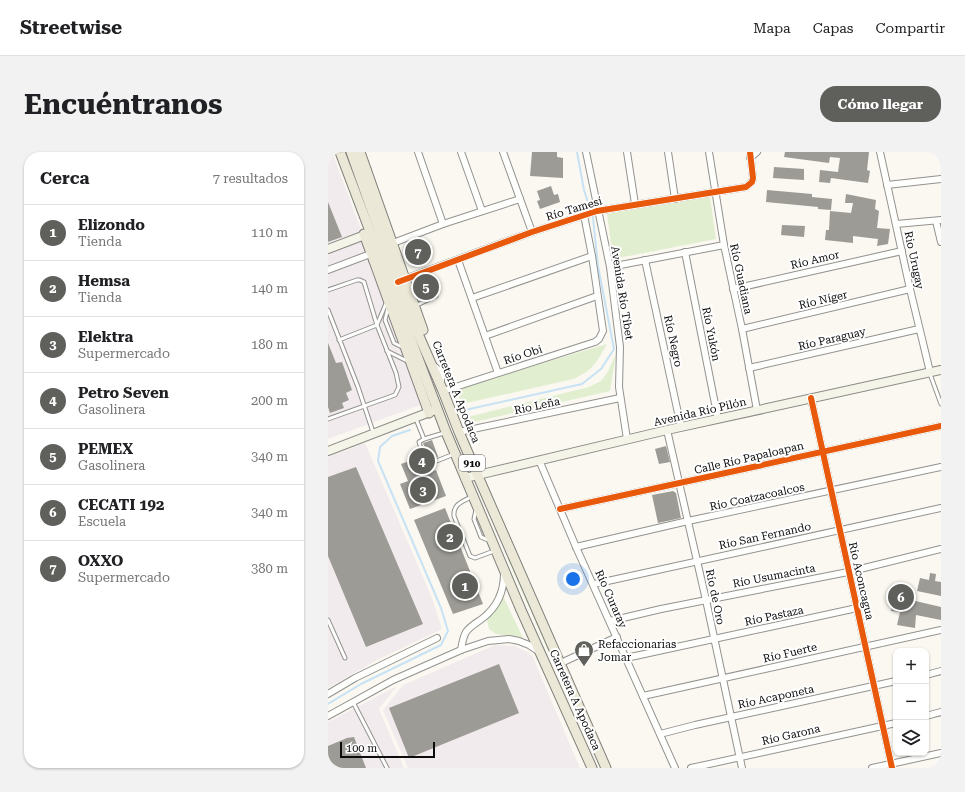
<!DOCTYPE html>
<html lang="es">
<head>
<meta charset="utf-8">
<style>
  :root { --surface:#fff; --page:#f2f2f2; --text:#202124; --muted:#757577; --line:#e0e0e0; --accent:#5f5f5c }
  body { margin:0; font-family:"Roboto Serif",serif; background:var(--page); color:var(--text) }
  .controls { position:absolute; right:12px; bottom:12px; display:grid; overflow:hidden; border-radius:8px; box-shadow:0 1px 3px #0004 }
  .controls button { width:36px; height:36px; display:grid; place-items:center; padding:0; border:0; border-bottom:1px solid var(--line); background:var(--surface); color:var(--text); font:20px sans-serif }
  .scale { position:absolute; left:12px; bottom:10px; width:95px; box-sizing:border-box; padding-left:4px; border:2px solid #0c0c0c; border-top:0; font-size:11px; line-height:14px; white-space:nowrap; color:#0c0c0c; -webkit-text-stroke:3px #fff; paint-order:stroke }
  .you { position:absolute; left:245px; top:427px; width:14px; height:14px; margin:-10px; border:3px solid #fff; border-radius:50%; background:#1a73e8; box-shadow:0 0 0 6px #1a73e833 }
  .badge { display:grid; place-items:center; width:26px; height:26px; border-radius:50%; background:var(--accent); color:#fff; font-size:13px; font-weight:700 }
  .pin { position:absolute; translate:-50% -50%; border:2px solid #fff; box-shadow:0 1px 4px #0006 }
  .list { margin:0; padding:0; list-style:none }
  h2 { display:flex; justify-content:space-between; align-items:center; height:52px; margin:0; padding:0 16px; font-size:17px }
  h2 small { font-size:13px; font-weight:400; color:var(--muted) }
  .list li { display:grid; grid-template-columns:26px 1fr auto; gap:12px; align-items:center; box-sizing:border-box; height:56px; padding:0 16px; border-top:1px solid var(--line) }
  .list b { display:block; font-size:15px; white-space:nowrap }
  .list p { margin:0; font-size:13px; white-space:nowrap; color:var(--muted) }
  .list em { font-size:13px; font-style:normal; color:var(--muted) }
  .icon { flex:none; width:22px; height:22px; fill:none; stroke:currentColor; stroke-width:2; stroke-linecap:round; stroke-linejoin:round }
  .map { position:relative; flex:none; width:613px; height:616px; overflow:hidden; border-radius:16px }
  header { display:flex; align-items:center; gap:24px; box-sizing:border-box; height:56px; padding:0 20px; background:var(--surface); border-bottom:1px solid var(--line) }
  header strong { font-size:19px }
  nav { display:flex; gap:22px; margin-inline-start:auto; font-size:14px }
  .intro { display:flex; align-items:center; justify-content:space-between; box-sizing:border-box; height:96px; padding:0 24px }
  h1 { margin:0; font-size:28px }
  .button { padding:10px 18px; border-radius:16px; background:var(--accent); color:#fff; font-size:14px; font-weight:700 }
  main { display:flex; gap:24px; padding:0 24px }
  aside { flex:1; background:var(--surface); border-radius:16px; box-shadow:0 1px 3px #0004 }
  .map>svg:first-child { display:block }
  .industrial { fill:#f2ebed }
  .green { fill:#e1efd0 }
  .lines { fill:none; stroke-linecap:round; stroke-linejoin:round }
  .stream { stroke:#c7e2f4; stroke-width:2 }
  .building { fill:#9d9b96 }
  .service-casing { stroke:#93928f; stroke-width:5 }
  .minor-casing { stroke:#93928f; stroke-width:8 }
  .secondary-casing { stroke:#8a8985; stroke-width:10 }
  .primary-casing { stroke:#80807c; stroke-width:11 }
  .service { stroke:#fefefd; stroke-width:3 }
  .minor { stroke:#fefefd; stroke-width:6 }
  .secondary { stroke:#f5f4e8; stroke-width:8 }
  .primary { stroke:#ece8d8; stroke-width:9 }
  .cycleway-casing { stroke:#fff; stroke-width:8 }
  .cycleway { stroke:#e8590c; stroke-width:6 }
  .labels { text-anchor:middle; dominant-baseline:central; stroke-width:4; stroke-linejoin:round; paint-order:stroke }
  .shield { fill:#fff; stroke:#555; stroke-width:1 }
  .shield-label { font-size:10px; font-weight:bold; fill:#0c0c0c }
  .street-label { font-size:11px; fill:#0c0c0c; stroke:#fff }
  .poi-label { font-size:11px; fill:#0c0c0c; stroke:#fff; text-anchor:start }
</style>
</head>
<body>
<header>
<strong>Streetwise</strong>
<nav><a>Mapa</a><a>Capas</a><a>Compartir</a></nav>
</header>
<div class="intro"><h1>Encuéntranos</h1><a class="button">Cómo llegar</a></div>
<main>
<aside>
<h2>Cerca<small>7 resultados</small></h2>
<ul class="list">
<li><span class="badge">1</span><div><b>Elizondo</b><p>Tienda</p></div><em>110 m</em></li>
<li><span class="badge">2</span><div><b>Hemsa</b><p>Tienda</p></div><em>140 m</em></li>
<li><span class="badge">3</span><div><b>Elektra</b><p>Supermercado</p></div><em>180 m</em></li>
<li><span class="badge">4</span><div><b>Petro Seven</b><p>Gasolinera</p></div><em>200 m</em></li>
<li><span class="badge">5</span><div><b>PEMEX</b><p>Gasolinera</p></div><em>340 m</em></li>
<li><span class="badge">6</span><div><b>CECATI 192</b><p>Escuela</p></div><em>340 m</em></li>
<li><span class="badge">7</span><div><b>OXXO</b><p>Supermercado</p></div><em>380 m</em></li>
</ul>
</aside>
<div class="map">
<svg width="613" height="616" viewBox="0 0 613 616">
  <rect width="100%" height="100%" fill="#faf8f0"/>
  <g class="industrial">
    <polygon points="0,0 4,0 98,251 0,287"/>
    <polygon points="37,291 104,446 114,477 47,509 0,536 0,305"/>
    <polygon points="167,493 187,494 204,503 252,616 80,616 55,558 75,533"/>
    <polygon points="69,534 51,557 76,616 0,616 0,570"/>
  </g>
  <g class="green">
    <polygon points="382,45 388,87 285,107 279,62"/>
    <path d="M 279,192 C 269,210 264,219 245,227 L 134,252 L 127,237 Z"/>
    <polygon points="288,202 282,239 142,271 140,265 261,235 273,229 279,221"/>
    <polygon points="176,392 275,616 272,616 180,408"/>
    <polygon points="175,444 195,486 168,482 161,477 159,468 172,452"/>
  </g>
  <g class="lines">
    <g class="stream">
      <polyline points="137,258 254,232 273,217 286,197 270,114 265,66 256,38 249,0"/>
      <polyline points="0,552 33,532 113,493 120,479 113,456 50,309 52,295 64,284 82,278"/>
    </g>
  </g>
  <g class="building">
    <polygon points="204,0 229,0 229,5 235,6 235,26 202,24"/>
    <polygon points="457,0 541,0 539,18 542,19 540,31 503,26 502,31 491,30 492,18 510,20 512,6 502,5 501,11 456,5"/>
    <polygon points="446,15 476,17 476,28 445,26"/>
    <polygon points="223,34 226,43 230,42 232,50 212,57 209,49 212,48 209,39"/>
    <polygon points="439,38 484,42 484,45 504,47 503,58 490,57 490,55 438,50"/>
    <polygon points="518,42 548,48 547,57 551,59 549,76 562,77 560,92 549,94 550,87 525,84 525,91 497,88 498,78 501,78 502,59 523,61 525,51 517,51"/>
    <polygon points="0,50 14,85 0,90"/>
    <polygon points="454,73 477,74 476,85 453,83"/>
    <polygon points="0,191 8,211 14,210 24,238 18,241 21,248 14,251 16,256 2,261 0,255"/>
    <polygon points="104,288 110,305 102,308 95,291"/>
    <polygon points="338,294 342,310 331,312 327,297"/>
    <polygon points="87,307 94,324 108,318 118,344 82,357 72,332 80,329 73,312"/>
    <polygon points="28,315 95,472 38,495 0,404 0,325"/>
    <polygon points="345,339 348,341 353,366 330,371 324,343"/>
    <polygon points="117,356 155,452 125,462 86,368"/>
    <polygon points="602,421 608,422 607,429 613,430 613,444 589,439 592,426 601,428"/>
    <polygon points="566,444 613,455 613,468 588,463 587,476 569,473 572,460 563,459"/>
    <polygon points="171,512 191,561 81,606 61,556"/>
    <polygon points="26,585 38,616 0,616 0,594 19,586"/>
  </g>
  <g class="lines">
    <g class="service-casing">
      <g id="service">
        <polyline points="0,138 29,128 32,128 36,130 49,173 68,221 71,235 67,243 0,267"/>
        <polyline points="87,154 108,144 107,136 101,119"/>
        <polyline points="60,156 57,168 66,191 74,195"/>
        <polyline points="0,158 30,235 45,280"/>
        <polyline points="11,188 49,173 59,149"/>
        <polyline points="59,199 79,209"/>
        <path d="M 107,213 C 113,217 116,224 114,231"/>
        <polyline points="602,222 613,252"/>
        <polyline points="88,267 96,287"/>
        <polyline points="116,281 96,287 91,290 97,310 101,312 126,302"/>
        <path d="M 143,345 C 134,350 125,352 126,364 L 142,404 L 147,406 L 166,399"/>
        <polyline points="148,358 146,367 153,385 160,388"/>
        <polyline points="0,468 17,506"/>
        <polyline points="25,550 59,616"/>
      </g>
    </g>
    <g class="minor-casing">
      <g id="minor">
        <polyline points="90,0 115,72"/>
        <polyline points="133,0 154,59"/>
        <polyline points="175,0 204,80"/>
        <polyline points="258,0 282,115 292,195 291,235 299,287"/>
        <polyline points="299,0 307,52"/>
        <polyline points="340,0 347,47"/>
        <polyline points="381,0 396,93 414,177 429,258"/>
        <polyline points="552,0 582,137 602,220"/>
        <polyline points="422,6 429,0"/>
        <polyline points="559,33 613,27"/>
        <polyline points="608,69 613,90"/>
        <polyline points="568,72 613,68"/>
        <polyline points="65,91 115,72 192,47"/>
        <polyline points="357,100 390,267"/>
        <polyline points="130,108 170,221"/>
        <polyline points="317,108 353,275"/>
        <polyline points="282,115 396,93"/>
        <polyline points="0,118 45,101"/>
        <polyline points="74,128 204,80 269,59 418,35 424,30 425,26 422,0"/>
        <polyline points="405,137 574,99"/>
        <polyline points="144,146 264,104"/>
        <polyline points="414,177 582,137"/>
        <polyline points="157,184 269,144"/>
        <polyline points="421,216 591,177"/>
        <polyline points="115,239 267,190 271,187 275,179 264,104 256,63"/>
        <polyline points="483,246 564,616"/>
        <polyline points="339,278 378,448 414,616"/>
        <polyline points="131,280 292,246"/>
        <polyline points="211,308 248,395 347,616"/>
        <polyline points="232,357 613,274"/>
        <polyline points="248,395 360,369 613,315"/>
        <polyline points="266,432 613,356"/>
        <polyline points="282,469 333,457 520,420 613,397"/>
        <path d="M 133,498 C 134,492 135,485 138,480 C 142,474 150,470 155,466 C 169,455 176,439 176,421"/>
        <polyline points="298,506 529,456"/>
        <polyline points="233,511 289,485"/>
        <polyline points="598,523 613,519"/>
        <polyline points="0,542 27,526 109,486"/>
        <polyline points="315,544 613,478"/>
        <polyline points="0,564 65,528 133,498 160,489 181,487 191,489 201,493 210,499"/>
        <polyline points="598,564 613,560"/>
        <polyline points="332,582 367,573 568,529"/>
        <polyline points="363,616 568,571"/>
        <polyline points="544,616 613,601"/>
      </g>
    </g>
    <g class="secondary-casing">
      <g id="secondary">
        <polyline points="0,97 42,81"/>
        <polyline points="0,299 107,258"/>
        <polyline points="137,326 339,278 613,218"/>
      </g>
    </g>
    <g class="primary-casing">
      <g id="primary">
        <polyline points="12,0 118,280 193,458 264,616"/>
        <polyline points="23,0 77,152 115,239 131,280 149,322 278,616"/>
        <polyline points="32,0 95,178"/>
        <polyline points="36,82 46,109"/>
        <polyline points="54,102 48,105 46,109 101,261"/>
      </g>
    </g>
    <use href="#service" class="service"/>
    <use href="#minor" class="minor"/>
    <use href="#secondary" class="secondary"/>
    <use href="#primary" class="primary"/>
    <g class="cycleway-casing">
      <g id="cycleway">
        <polyline points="70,130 204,80 269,59 418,35 424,30 425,26 422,0"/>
        <polyline points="483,246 564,616"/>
        <polyline points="232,357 613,274"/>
      </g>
    </g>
    <use href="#cycleway" class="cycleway"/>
  </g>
  <defs>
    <g id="shop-pin" transform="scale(1)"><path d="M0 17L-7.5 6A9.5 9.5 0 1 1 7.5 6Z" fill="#5f5f5c" stroke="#fff"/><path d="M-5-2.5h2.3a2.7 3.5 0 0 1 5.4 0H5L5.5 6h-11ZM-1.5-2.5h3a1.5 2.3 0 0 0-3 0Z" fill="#fff"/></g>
  </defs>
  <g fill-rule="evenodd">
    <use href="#shop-pin" x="256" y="498"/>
  </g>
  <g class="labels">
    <rect class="shield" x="131" y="303" width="26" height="16" rx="3"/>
    <g class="shield-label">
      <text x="144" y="311">910</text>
    </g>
    <g class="street-label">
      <text transform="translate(246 57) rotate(-17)">Río Tamesí</text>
      <text transform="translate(487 108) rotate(-13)">Río Amor</text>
      <text transform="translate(586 108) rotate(78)">Rio Urugay</text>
      <text transform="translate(413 127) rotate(78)">Río Guadiana</text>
      <text transform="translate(294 141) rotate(81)">Avenida Río Tíbet</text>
      <text transform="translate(495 148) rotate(-13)">Río Níger</text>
      <text transform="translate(383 182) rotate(79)">Río Yukón</text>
      <text transform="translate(504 187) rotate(-13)">Río Paraguay</text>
      <text transform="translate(345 189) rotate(78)">Río Negro</text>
      <text transform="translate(195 203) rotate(-18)">Río Obi</text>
      <text transform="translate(128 240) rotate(68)">Carretera A Apodaca</text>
      <text transform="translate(209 254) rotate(-12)">Rio Leña</text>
      <text transform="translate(372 260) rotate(-13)">Avenida Río Pilón</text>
      <text transform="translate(421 306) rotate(-13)">Calle Río Papaloapan</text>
      <text transform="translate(429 345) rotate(-12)">Río Coatzacoalcos</text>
      <text transform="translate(437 384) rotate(-12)">Río San Fernando</text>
      <text transform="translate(446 424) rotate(-11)">Río Usumacinta</text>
      <text transform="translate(533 429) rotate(77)">Río Aconcagua</text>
      <text transform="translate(387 445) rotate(78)">Río de Oro</text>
      <text transform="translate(283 447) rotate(66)">Río Curaray</text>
      <text transform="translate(446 464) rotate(-12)">Río Pastaza</text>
      <text transform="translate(462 501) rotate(-13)">Río Fuerte</text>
      <text transform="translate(448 545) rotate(-12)">Río Acaponeta</text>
      <text transform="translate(247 548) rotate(66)">Carretera A Apodaca</text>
      <text transform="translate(463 583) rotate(-13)">Río Garona</text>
    </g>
    <g class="poi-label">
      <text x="270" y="492">Refaccionarias<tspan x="270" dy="13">Jomar</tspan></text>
    </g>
  </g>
</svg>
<div class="controls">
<button>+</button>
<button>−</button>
<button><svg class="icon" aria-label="layers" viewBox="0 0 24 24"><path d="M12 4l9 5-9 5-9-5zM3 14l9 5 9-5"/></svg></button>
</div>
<div class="scale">100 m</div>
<div class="you"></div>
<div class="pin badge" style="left:137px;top:434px">1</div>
<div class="pin badge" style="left:122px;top:385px">2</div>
<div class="pin badge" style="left:95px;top:338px">3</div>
<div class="pin badge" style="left:94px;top:309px">4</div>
<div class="pin badge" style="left:98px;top:135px">5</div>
<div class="pin badge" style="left:573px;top:445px">6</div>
<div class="pin badge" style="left:90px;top:100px">7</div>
</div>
</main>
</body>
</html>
